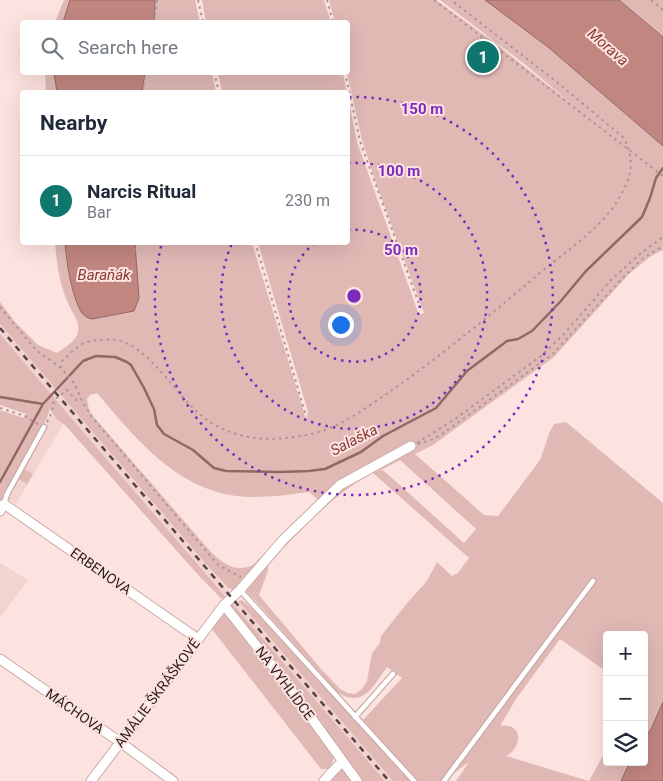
<!DOCTYPE html>
<html lang="en">
<head>
<meta charset="utf-8">
<style>
  :root { --surface:#fff; --page:#f2f2f3; --text:#1f2937; --muted:#747a83; --line:#e0e1e3; --accent:#0f766e }
  body { margin:0; font-family:Roboto,sans-serif; background:var(--page); color:var(--text) }
  .controls { position:absolute; right:15px; bottom:15px; display:grid; overflow:hidden; border-radius:5px; box-shadow:0 5px 20px #0002 }
  .controls button { width:45px; height:45px; display:grid; place-items:center; padding:0; border:0; border-bottom:1px solid var(--line); background:var(--surface); color:var(--text); font:25px sans-serif }
  .you { position:absolute; left:340px; top:324px; width:18px; height:18px; margin:-12px; border:4px solid #fff; border-radius:50%; background:#1a73e8; box-shadow:0 0 0 8px #1a73e833 }
  .badge { display:grid; place-items:center; width:32px; height:32px; border-radius:50%; background:var(--accent); color:#fff; font-size:16px; font-weight:700 }
  .pin { position:absolute; translate:-50% -50%; border:2px solid #fff; box-shadow:0 1px 5px #0006 }
  .list { margin:0; padding:0; list-style:none }
  h2 { display:flex; justify-content:space-between; align-items:center; height:65px; margin:0; padding:0 20px; font-size:21px }
  h2 small { font-size:16px; font-weight:400; color:var(--muted) }
  .list li { display:grid; grid-template-columns:32px 1fr auto; gap:15px; align-items:center; box-sizing:border-box; height:90px; padding:0 20px; border-top:1px solid var(--line) }
  .list b { display:block; font-size:19px; white-space:nowrap }
  .list p { margin:0; font-size:16px; white-space:nowrap; color:var(--muted) }
  .list em { font-size:16px; font-style:normal; color:var(--muted) }
  .icon { flex:none; width:28px; height:28px; fill:none; stroke:currentColor; stroke-width:2; stroke-linecap:round; stroke-linejoin:round }
  .map { position:relative; flex:none; width:663px; height:781px; overflow:hidden }
  .search { position:absolute; background:var(--surface); box-shadow:0 5px 20px #0002; left:20px; top:20px; width:330px; height:55px; display:flex; align-items:center; gap:12px; box-sizing:border-box; padding:0 18px; border-radius:5px; color:var(--muted); font-size:19px }
  .panel { position:absolute; background:var(--surface); box-shadow:0 5px 20px #0002; left:20px; top:90px; width:330px; height:155px; border-radius:5px }
  .map>svg:first-child { display:block }
  .built { fill:#f3d3d0 }
  .green { fill:#e0b9b5; fill-rule:evenodd }
  .water { fill:#c18680; stroke:#936762 }
  .lines { fill:none; stroke-linecap:round; stroke-linejoin:round }
  .stream { stroke:#936762; stroke-width:2.5 }
  .lane-casing { stroke:#c9aba8; stroke-width:7 }
  .street-casing { stroke:#c9aba8; stroke-width:11 }
  .path { stroke:#aa9694; stroke-width:2; stroke-dasharray:2.5 4; stroke-linecap:butt }
  .lane { stroke:#fff; stroke-width:4.5 }
  .street { stroke:#fff; stroke-width:9 }
  .rail { stroke:#534544; stroke-width:2.5; stroke-dasharray:6 6; stroke-linecap:butt }
  .ring { fill:none; stroke:#7b2cbf; stroke-width:2.5; stroke-dasharray:2.5 5 }
  .labels { text-anchor:middle; dominant-baseline:central; stroke-width:4; stroke-linejoin:round; paint-order:stroke }
  .street-label { font-size:14px; fill:#291e1d; stroke:#fde3e0 }
  .water-label { font-size:15px; font-style:italic; fill:#873c37; stroke:#fde3e0 }
  .centre { fill:#7b2cbf; stroke:#fde3e0; stroke-width:2.5 }
  .ring-label { font-size:15px; text-anchor:middle; font-weight:bold; fill:#7b2cbf; stroke:#fde3e0; stroke-width:4; stroke-linejoin:round; paint-order:stroke }
</style>
</head>
<body>
<div class="map">
<svg width="663" height="781" viewBox="0 0 663 781">
  <rect width="100%" height="100%" fill="#fde3e0"/>
  <g class="built">
    <polygon points="0,324 176,530 393,781 385,781 85,434 0,334"/>
    <polygon points="50,415 64,423 16,504 5,497"/>
    <polygon points="0,563 28,580 0,618"/>
  </g>
  <g class="green">
    <polygon points="64,0 70,0 63,22 55,22"/>
    <polygon points="155,0 195,0 200,22 154,22"/>
    <polygon points="202,0 324,0 331,22 206,22"/>
    <path d="M 329,0 L 436,0 L 491,40 L 574,106 L 527,66 L 440,0 L 485,0 L 548,47 L 663,146 L 663,250 L 651,256 L 629,274 L 554,357 L 433,445 L 415,454 L 484,515 L 498,516 L 540,460 C 545,448 547,435 554,424 L 566,422 L 663,503 L 663,702 L 652,727 L 644,740 L 644,635 L 607,635 L 607,672 L 560,639 L 516,699 L 500,726 C 523,722 523,747 506,756 L 589,781 L 607,748 L 607,762 L 630,762 L 621,781 L 456,781 L 469,762 L 443,781 L 393,781 L 238,601 L 242,600 L 255,611 L 329,692 L 363,720 L 402,678 L 387,667 C 373,686 364,709 337,692 L 252,597 L 245,590 L 233,590 L 228,588 L 205,563 L 0,324 L 0,302 L 15,322 L 38,345 L 57,353 C 64,348 73,343 77,335 C 82,324 72,313 68,303 C 59,283 57,264 55,243 L 65,243 L 66,261 L 82,312 L 136,269 L 135,243 L 252,243 L 306,419 L 308,412 L 258,243 L 348,242 L 348,96 L 357,142 L 419,315 L 424,313 L 377,186 L 362,140 L 347,73 L 348,22 L 335,22 ZM 97,393 C 134,437 175,488 236,496 C 260,499 285,495 309,492 L 318,500 L 315,502 L 253,565 C 236,573 223,564 211,552 L 93,416 L 89,410 L 87,399 L 90,395 ZM 400,460 L 476,529 L 464,543 L 383,470 L 379,471 ZM 373,473 L 469,558 L 458,573 L 452,576 L 437,562 L 427,581 L 408,602 L 381,636 L 380,643 L 372,653 L 367,681 L 362,689 L 355,694 L 348,693 L 340,689 L 322,670 L 259,595 L 268,571 L 268,564 C 302,530 331,495 373,473 Z"/>
    <polygon points="619,0 663,0 663,37"/>
    <polygon points="145,72 212,73 216,92 142,92"/>
    <polygon points="45,73 54,73 57,92 46,92"/>
    <polygon points="218,73 343,73 347,92 222,92"/>
    <polygon points="0,334 85,434 225,596 222,599 200,577 64,424 56,419 50,409 47,418 5,491 0,504 0,410 23,418 26,414 0,405"/>
    <polygon points="23,468 33,474 27,484 17,478"/>
    <polygon points="232,603 385,781 331,781 331,778 347,765 336,749 333,761 329,769 321,769 211,628 230,609 229,606"/>
  </g>
  <g class="water">
    <polygon points="70,0 155,0 154,22 63,22"/>
    <polygon points="485,0 619,0 663,37 663,146 548,47"/>
    <polygon points="54,73 54,72 145,73 142,92 57,92"/>
    <path d="M 65,243 L 135,243 L 139,298 L 134,311 L 92,319 C 88,318 85,317 82,313 C 72,298 66,260 65,243 Z"/>
    <polygon points="663,702 663,781 621,781 630,762 644,762 644,740 652,727"/>
  </g>
  <g class="lines">
    <g class="stream">
      <polyline points="0,397 43,404"/>
      <polyline points="0,482 43,404 83,361 96,356 115,357 127,362 131,365 144,388 154,409 157,425 164,434 193,450 214,468 226,471 280,472 309,471 325,469 361,452 383,436 436,408 467,371 507,341 518,339 532,331 560,302 586,271 642,217 650,198 656,178 663,168"/>
    </g>
    <g class="lane-casing">
      <g id="lane">
        <polyline points="4,504 7,494 44,427"/>
        <polyline points="240,590 414,781"/>
        <polyline points="355,717 393,674"/>
        <polyline points="444,781 593,581"/>
      </g>
    </g>
    <g class="street-casing">
      <g id="street">
        <polyline points="0,511 4,504 198,639"/>
        <polyline points="224,605 286,683 357,781"/>
        <polyline points="0,659 120,742 173,781"/>
        <polyline points="91,781 224,605 240,590 283,540 340,485 411,446"/>
        <polyline points="324,781 331,773 342,762"/>
      </g>
    </g>
    <g class="path">
      <polyline points="198,0 203,22"/>
      <polyline points="327,0 333,22"/>
      <polyline points="434,0 663,176"/>
      <polyline points="651,0 663,10"/>
      <polyline points="154,22 157,0"/>
      <polyline points="214,72 219,92"/>
      <polyline points="345,72 360,141 419,304"/>
      <polyline points="143,92 145,72"/>
      <polyline points="135,242 135,253"/>
      <polyline points="255,242 306,416"/>
      <polyline points="0,307 36,350 61,368 75,384 81,399 92,417 214,560 218,565 241,577"/>
      <path d="M 61,368 L 62,361 C 68,355 75,349 82,344 C 88,341 94,340 100,340 C 109,339 118,339 126,343 C 154,355 177,396 202,416 C 221,432 247,439 272,439 C 294,438 315,435 334,426 C 355,417 374,402 392,390 C 444,354 492,313 540,273 C 566,251 603,227 619,198 C 632,177 635,161 624,138 L 558,83 L 451,0"/>
      <polyline points="0,408 25,416 39,425"/>
      <polyline points="47,422 52,412 54,400 67,390 77,401 81,399"/>
      <polyline points="417,443 455,419 541,356 563,335 612,279 641,253 663,237"/>
      <polyline points="418,444 434,439 445,432 553,354 616,285 642,259 663,246"/>
    </g>
    <use href="#lane" class="lane"/>
    <use href="#street" class="street"/>
    <polyline class="rail" points="0,328 389,781"/>
  </g>
  <g class="ring">
    <path d="M348 230A66 66 0 1 1 315 243"/>
    <path d="M348 163A133 133 0 1 1 232 243"/>
    <path d="M349 97A199 199 0 1 1 162 243"/>
  </g>
  <g class="labels">
    <g class="street-label">
      <text transform="translate(101 571) rotate(35)">ERBENOVA</text>
      <text transform="translate(285 683) rotate(53)">NA VYHLÍDCE</text>
      <text transform="translate(157 693) rotate(-53)">AMÁLIE ŠKRÁŠKOVÉ</text>
      <text transform="translate(75 711) rotate(35)">MÁCHOVA</text>
    </g>
    <g class="water-label">
      <text transform="translate(608 47) rotate(41)">Morava</text>
      <text x="104" y="275">Baraňák</text>
      <text transform="translate(354 440) rotate(-27)">Salaška</text>
    </g>
  </g>
  <circle cx="354" cy="296" r="8" class="centre"/>
  <g class="ring-label">
    <text x="422" y="114">150 m</text>
    <text x="399" y="176">100 m</text>
    <text x="401" y="255">50 m</text>
  </g>
</svg>
<div class="controls">
<button>+</button>
<button>−</button>
<button><svg class="icon" aria-label="layers" viewBox="0 0 24 24"><path d="M12 4l9 5-9 5-9-5zM3 14l9 5 9-5"/></svg></button>
</div>
<div class="you"></div>
<div class="pin badge" style="left:483px;top:57px">1</div>
<div class="search"><svg class="icon" aria-label="search" viewBox="0 0 24 24"><circle cx="10" cy="10" r="6"/><path d="M15 15l6 6"/></svg>Search here</div>
<section class="panel">
<h2>Nearby<small></small></h2>
<ul class="list">
<li><span class="badge">1</span><div><b>Narcis Ritual</b><p>Bar</p></div><em>230 m</em></li>
</ul>
</section>
</div>
</body>
</html>
